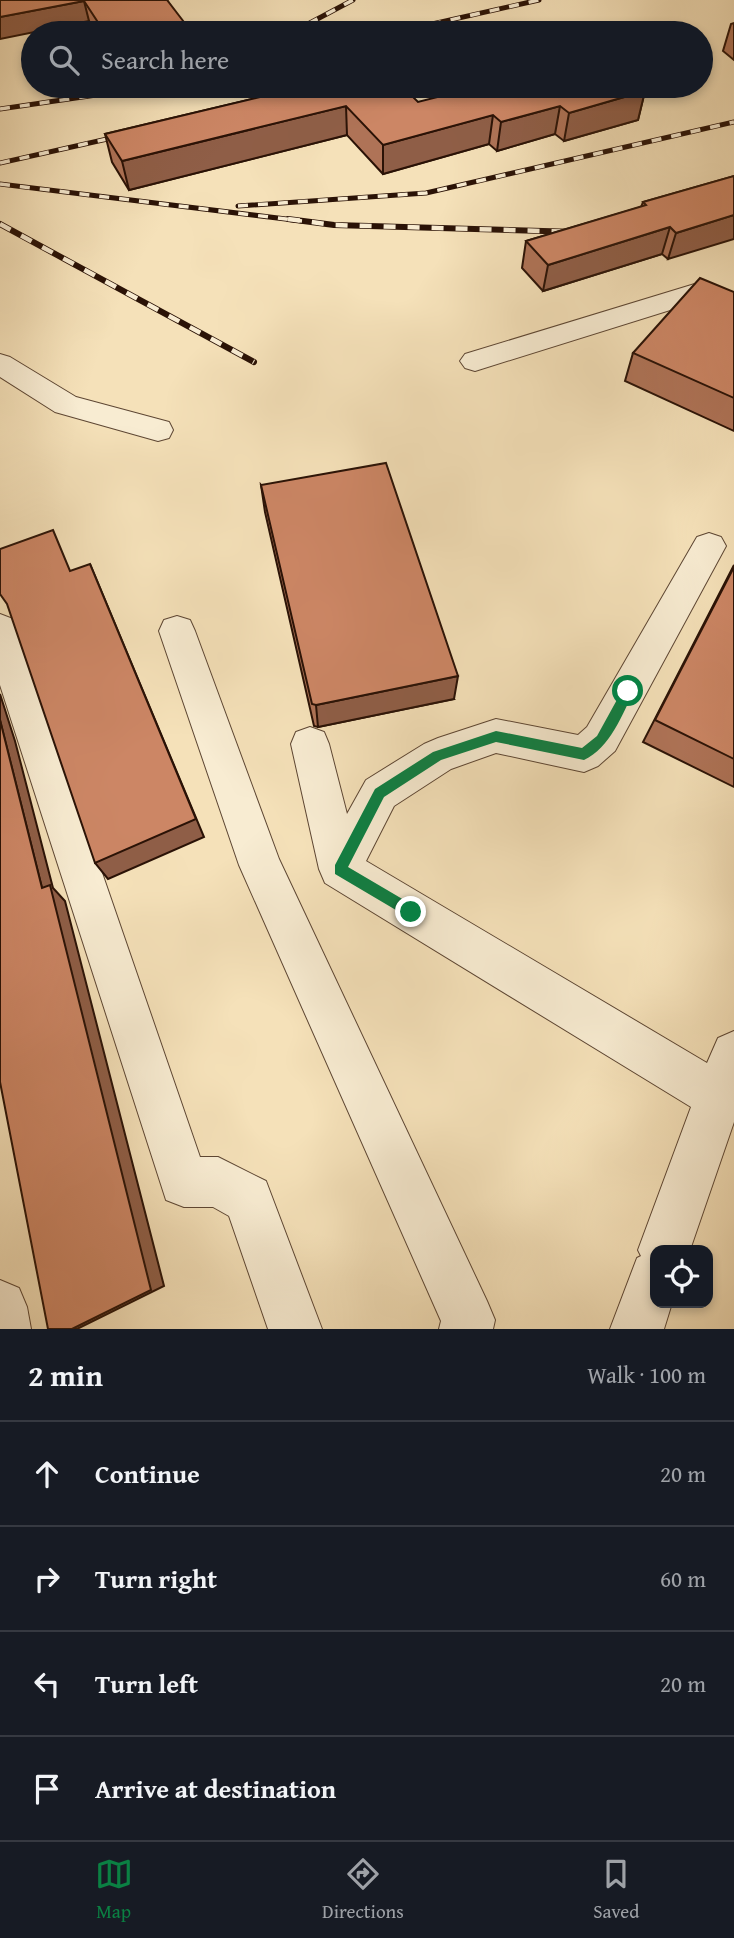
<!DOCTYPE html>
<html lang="en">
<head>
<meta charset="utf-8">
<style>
  :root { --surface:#171b24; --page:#20242c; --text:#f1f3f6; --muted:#9ea1a6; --line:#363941; --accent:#0b8043 }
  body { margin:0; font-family:"Gentium Book Plus",serif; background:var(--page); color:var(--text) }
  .controls { position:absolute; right:21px; bottom:21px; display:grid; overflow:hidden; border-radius:14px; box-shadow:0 4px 10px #0003 }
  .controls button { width:63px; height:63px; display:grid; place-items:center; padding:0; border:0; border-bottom:2px solid var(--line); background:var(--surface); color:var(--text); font:35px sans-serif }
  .stop { position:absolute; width:21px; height:21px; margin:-16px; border:5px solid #0b8043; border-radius:50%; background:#fff }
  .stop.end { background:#0b8043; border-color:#fff; box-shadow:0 2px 7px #0008 }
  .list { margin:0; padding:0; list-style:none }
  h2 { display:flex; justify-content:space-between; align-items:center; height:91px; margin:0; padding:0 28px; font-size:30px }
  h2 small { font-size:23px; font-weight:400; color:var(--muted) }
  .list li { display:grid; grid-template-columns:46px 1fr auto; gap:21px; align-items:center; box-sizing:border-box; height:105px; padding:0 28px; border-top:2px solid var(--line) }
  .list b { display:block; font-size:26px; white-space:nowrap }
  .list em { font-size:23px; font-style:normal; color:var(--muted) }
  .icon { flex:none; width:38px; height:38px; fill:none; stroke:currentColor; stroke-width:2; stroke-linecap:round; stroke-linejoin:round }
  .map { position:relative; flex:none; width:734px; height:1329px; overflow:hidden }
  .search { position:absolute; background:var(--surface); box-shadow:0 4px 10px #0003; left:21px; right:21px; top:21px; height:77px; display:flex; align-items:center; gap:18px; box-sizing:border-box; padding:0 24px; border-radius:38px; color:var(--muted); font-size:26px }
  .sheet { height:511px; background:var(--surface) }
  nav { display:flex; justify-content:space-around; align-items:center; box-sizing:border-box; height:98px; border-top:2px solid var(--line); background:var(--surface); font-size:19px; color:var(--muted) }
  nav a { display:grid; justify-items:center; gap:4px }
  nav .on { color:var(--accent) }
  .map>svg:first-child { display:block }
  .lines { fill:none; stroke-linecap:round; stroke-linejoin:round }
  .minor-casing { stroke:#5d4633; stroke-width:2 }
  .minor { fill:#f8ecd2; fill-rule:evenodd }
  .rail-far1-casing { stroke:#2a1206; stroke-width:5 }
  .rail-casing { stroke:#2a1206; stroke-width:6 }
  .rail-far1 { stroke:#f8ecd2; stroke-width:3.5; stroke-dasharray:10; stroke-linecap:butt }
  .rail { stroke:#f8ecd2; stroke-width:4.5; stroke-dasharray:12; stroke-linecap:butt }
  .wall { fill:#af7357; stroke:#2a1206; stroke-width:2 }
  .shaded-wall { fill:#8f5e47; stroke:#2a1206; stroke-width:2 }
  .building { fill:#cc8665; stroke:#2a1206; stroke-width:2 }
  .route { fill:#0b8043 }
</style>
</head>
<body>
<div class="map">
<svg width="734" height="1329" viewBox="0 0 734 1329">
  <rect width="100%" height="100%" fill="#f5e1b9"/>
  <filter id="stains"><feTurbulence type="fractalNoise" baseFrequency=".00286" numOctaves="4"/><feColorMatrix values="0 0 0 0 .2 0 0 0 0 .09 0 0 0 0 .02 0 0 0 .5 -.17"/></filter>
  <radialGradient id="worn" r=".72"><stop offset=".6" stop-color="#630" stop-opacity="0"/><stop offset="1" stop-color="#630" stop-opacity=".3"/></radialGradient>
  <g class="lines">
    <g class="minor-casing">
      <g id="minor">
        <polygon points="698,283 734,293 734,311 699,301 475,371 465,368 460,361 465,354"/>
        <polygon points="0,354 10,357 76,397 169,422 173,430 169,438 158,441 55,412 0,377"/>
        <polygon points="709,533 721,537 726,546 615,751 598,766 584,772 496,753 451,769 394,806 366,861 707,1063 718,1038 734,1031 734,1122 690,1250 655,1250 655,1303 672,1303 664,1329 610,1329 637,1258 641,1256 638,1250 691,1107 325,883 319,869 291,744 296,732 310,727 324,732 329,744 347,814 366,780 424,744 438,738 496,719 578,735 587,727 697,537"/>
        <polygon points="0,614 13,619 18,629 200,1157 218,1157 266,1181 322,1329 268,1329 229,1216 213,1207 184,1207 166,1200 0,685"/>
        <polygon points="177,616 190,620 195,631 279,859 487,1301 495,1320 493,1329 439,1329 441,1321 239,865 159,631 164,620"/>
        <polygon points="0,1280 19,1288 27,1307 31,1329 0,1329"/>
      </g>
    </g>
    <use href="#minor" class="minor"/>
    <g class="rail-far1-casing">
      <g id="rail-far1">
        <polyline points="291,33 353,0"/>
        <polyline points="392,33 539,0"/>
        <polyline points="0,109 158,86"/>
        <polyline points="0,163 125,135"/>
        <polyline points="0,184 302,221"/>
        <polyline points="238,206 426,193 734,122"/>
      </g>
    </g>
    <g class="rail-casing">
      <g id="rail">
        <polyline points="288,219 334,225 578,232"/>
        <polyline points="0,224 254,362"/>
      </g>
    </g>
    <use href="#rail-far1" class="rail-far1"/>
    <use href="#rail" class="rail"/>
  </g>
  <g class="wall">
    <polygon points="0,0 167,0 188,33 97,33 89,21"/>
    <polygon points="734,23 734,60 723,51 731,24"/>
    <polygon points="306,86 418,102 645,91 638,120 564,141 555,134 497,151 489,144 383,174 347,135 129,190 112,162 105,134"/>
    <polygon points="734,176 668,259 662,254 543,291 522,268 526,241 641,207 643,202"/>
    <polygon points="734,292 734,431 625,381 633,353"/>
    <polygon points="261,485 454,699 318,727 314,726 265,512"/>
    <polygon points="734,565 734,787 643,742"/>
  </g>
  <g class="shaded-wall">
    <polygon points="84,1 89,21 0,39 0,17"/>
    <polygon points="187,26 188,33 150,33"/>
    <polygon points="645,91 638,120 564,141 569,113"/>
    <polygon points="346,106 347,135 129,190 122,161"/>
    <polygon points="560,106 555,134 497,151 501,122"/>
    <polygon points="493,115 489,144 383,174 383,145"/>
    <polygon points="734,215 734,239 668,259 676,233"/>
    <polygon points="670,227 662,254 543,291 548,265"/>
    <polygon points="90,564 204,837 108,879 95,863"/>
    <polygon points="458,676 454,699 318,727 316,705"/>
    <polygon points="0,694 15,741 53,888 65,901 164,1286 77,1329 72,1329 42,888 0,720"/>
  </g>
  <g class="building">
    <polygon points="0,0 167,0 187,26 150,33 105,33 84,1 0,17"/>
    <polygon points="306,86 402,86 418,102 481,86 638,86 645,91 569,113 560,106 501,122 493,115 383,145 346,106 122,161 105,134"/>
    <polygon points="734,176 734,215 676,233 670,227 548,265 526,241 646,205 643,202"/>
    <polygon points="700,278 734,292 734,398 633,353"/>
    <polygon points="386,463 458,676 316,705 312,704 261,485"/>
    <polygon points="53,530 70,571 90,564 196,819 95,863 7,604 0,594 0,549"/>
    <polygon points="734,567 734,759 655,720"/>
    <polygon points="0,720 42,888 50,885 151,1290 72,1329 48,1329 0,1082"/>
  </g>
  <path class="route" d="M 628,686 L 634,691 C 622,715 610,748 584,760 L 496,742 L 441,760 L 384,797 L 348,867 L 416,907 L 416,916 L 406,916 L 335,874 L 335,865 L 375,789 L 433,752 L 496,731 L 582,748 L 597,736 L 624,687 Z"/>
  <rect width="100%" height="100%" filter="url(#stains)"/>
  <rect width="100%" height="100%" fill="url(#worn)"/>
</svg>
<div class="controls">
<button><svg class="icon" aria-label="locate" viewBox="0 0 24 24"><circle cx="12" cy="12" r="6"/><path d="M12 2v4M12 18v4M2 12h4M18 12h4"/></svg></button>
</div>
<div class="stop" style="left:628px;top:691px"></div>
<div class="stop end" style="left:411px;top:912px"></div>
<div class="search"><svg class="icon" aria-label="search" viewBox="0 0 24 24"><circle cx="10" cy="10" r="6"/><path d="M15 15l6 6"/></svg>Search here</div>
</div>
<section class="sheet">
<h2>2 min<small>Walk · 100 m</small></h2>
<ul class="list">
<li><svg class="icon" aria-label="ahead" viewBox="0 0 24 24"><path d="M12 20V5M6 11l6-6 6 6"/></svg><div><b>Continue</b></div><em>20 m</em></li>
<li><svg class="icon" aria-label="right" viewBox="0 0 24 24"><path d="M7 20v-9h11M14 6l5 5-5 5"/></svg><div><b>Turn right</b></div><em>60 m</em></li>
<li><svg class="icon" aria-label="left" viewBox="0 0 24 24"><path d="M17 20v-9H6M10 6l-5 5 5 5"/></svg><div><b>Turn left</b></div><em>20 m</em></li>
<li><svg class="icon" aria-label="arrive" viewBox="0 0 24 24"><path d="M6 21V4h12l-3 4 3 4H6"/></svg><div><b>Arrive at destination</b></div></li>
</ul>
</section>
<nav>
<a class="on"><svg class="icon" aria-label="map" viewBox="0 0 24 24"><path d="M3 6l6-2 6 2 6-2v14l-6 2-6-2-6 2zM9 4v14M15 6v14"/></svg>Map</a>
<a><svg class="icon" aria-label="directions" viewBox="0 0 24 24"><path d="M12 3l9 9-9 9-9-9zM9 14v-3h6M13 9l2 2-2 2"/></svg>Directions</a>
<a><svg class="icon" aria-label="saved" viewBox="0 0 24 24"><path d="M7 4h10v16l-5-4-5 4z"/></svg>Saved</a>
</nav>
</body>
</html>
